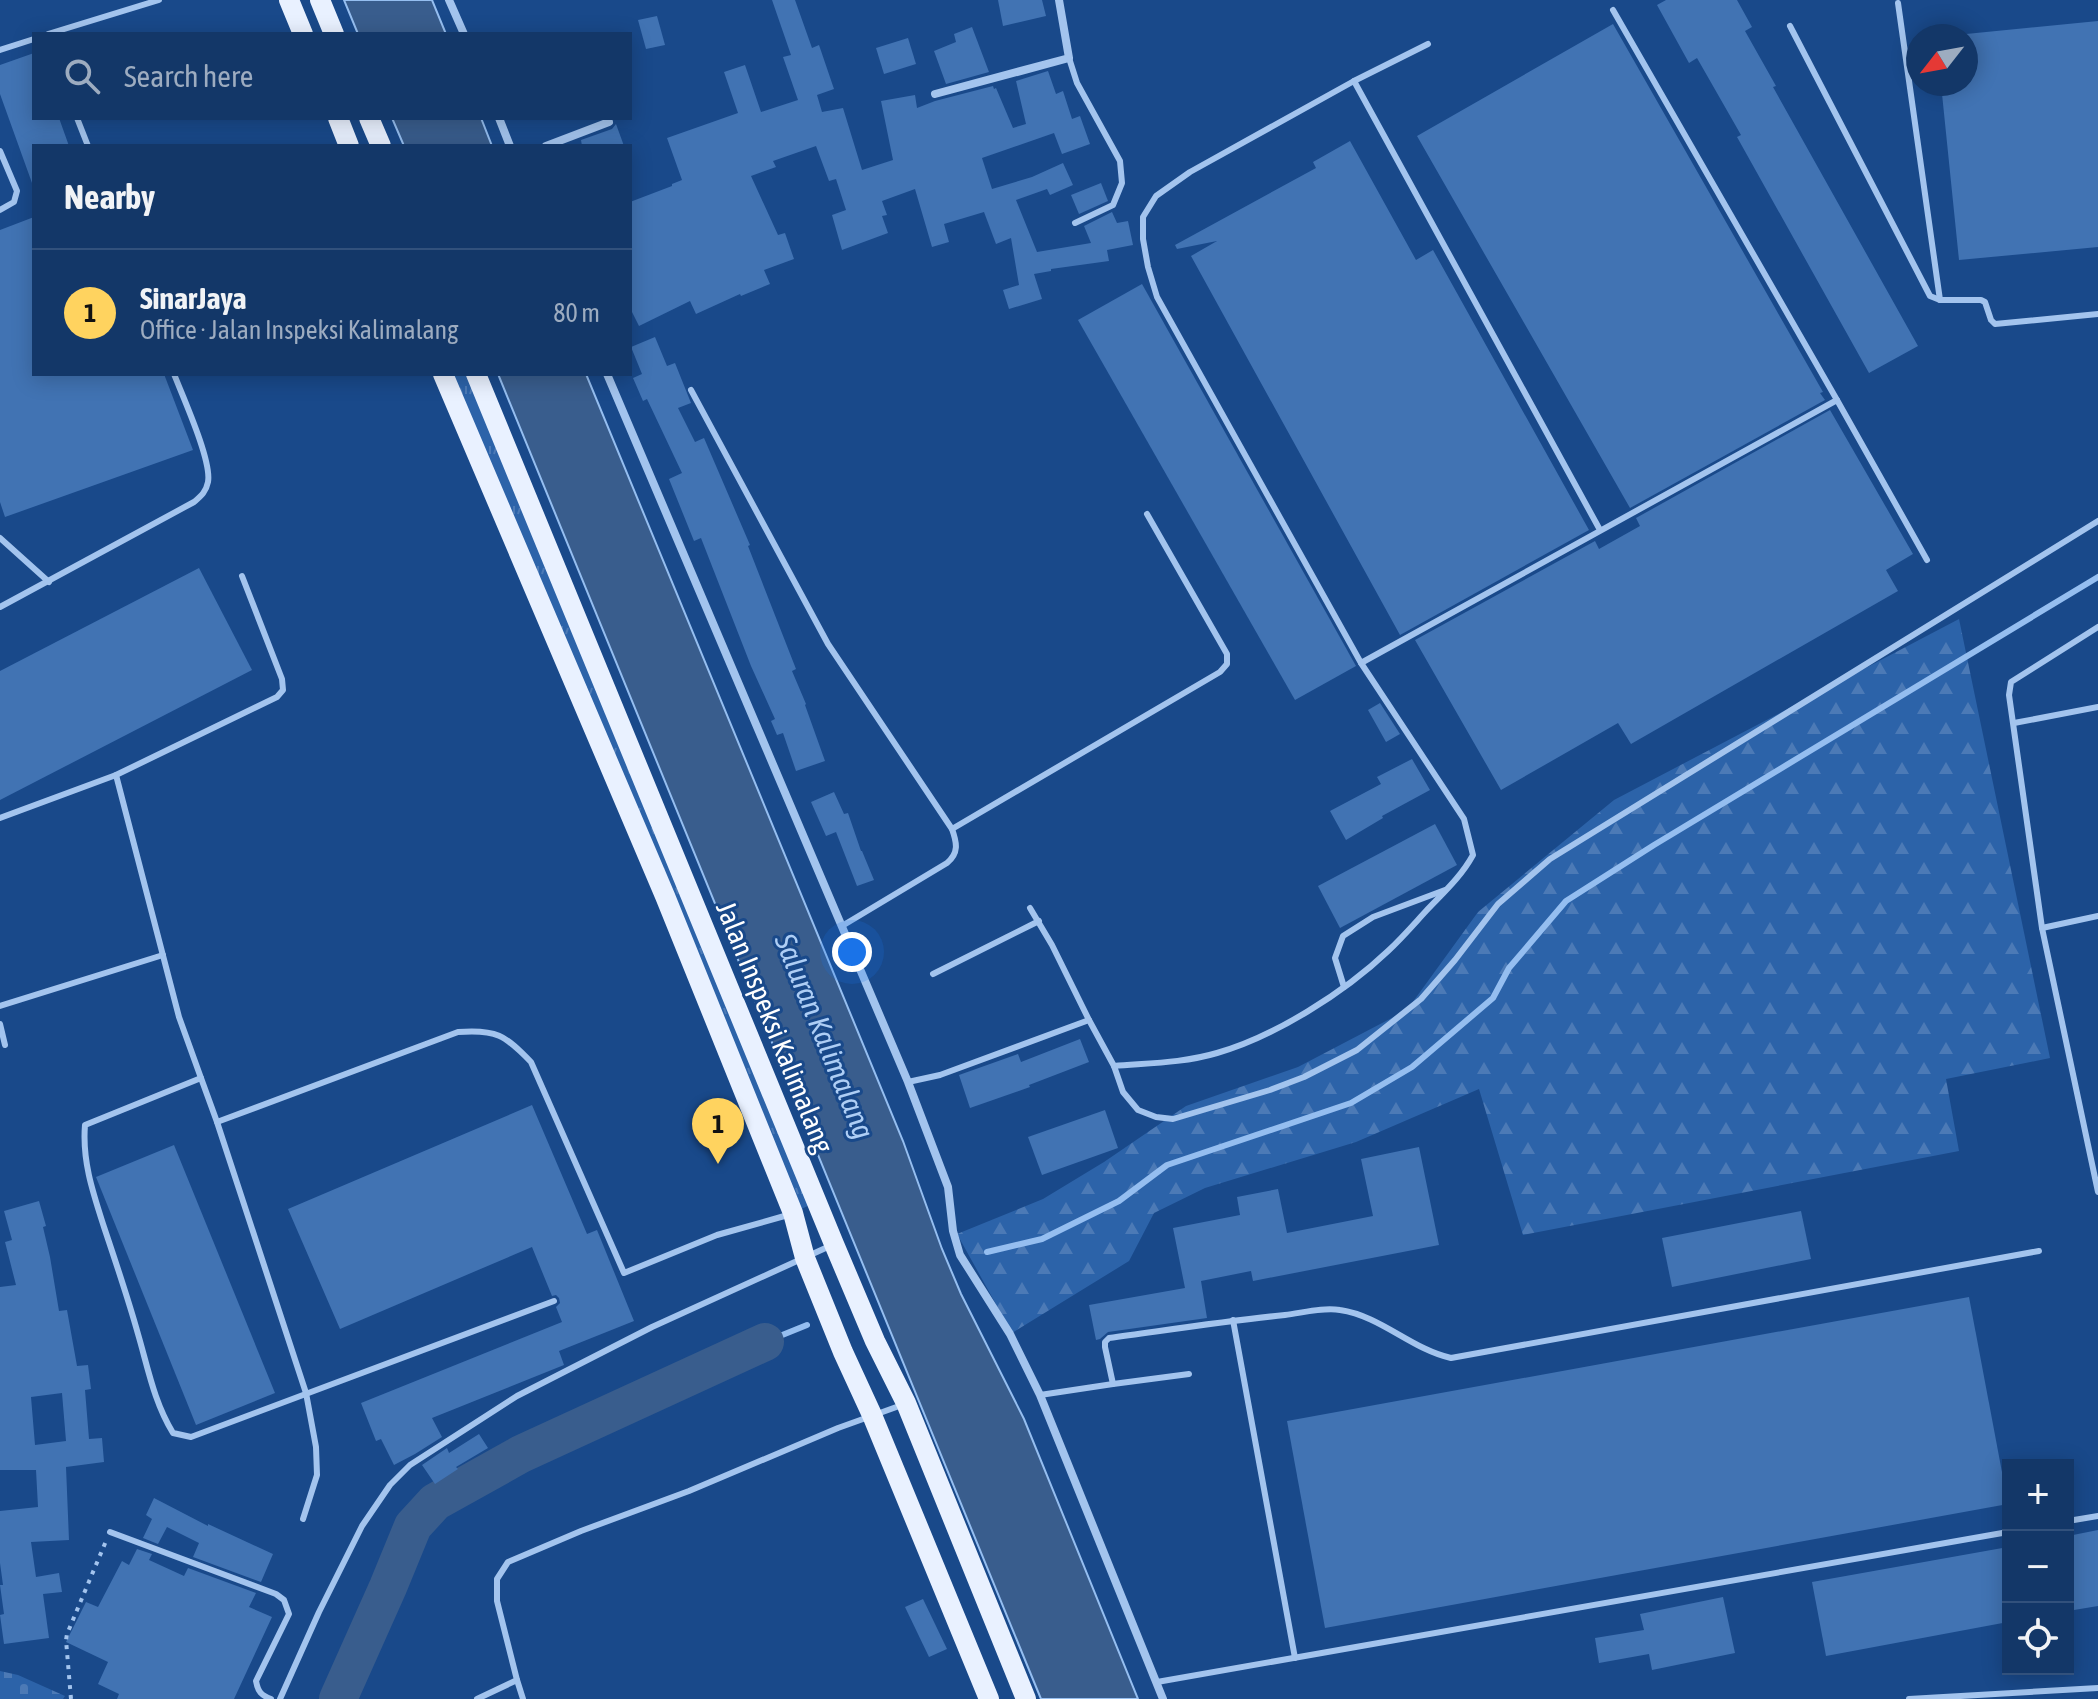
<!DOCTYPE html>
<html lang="en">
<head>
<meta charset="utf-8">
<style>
  :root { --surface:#133768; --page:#204271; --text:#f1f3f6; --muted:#9dacc0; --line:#32517c; --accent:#ffd35f }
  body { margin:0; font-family:"Asap Condensed",sans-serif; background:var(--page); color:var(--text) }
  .controls { position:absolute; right:24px; bottom:24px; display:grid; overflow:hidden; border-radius:0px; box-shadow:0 4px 20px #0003 }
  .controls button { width:72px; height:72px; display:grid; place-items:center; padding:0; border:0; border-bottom:2px solid var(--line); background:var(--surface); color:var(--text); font:40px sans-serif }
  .compass { position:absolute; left:1906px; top:24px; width:72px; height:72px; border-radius:50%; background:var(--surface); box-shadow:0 4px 20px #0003; rotate:239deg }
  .you { position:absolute; left:852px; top:952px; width:28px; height:28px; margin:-20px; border:6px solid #fff; border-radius:50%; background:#1a73e8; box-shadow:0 0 0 12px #1a73e833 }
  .badge { display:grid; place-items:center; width:52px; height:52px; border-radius:50%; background:var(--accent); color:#111; font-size:26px; font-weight:700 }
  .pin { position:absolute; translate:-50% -66px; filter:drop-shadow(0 2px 4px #0008) }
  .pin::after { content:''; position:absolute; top:42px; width:28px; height:24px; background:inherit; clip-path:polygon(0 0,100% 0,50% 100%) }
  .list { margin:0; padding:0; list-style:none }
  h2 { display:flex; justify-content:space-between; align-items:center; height:104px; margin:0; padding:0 32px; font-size:34px }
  h2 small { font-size:26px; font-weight:400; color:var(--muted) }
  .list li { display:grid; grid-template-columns:52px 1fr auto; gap:24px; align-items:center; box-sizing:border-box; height:128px; padding:0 32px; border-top:2px solid var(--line) }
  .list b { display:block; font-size:30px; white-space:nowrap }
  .list p { margin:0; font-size:26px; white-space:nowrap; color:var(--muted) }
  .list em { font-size:26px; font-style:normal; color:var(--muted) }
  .icon { flex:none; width:44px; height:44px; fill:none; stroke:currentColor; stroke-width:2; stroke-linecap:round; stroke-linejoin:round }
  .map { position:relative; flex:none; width:2098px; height:1699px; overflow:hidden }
  .search { position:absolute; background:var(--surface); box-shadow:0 4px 20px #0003; left:32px; top:32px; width:600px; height:88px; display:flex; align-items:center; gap:20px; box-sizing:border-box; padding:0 28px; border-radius:0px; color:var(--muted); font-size:30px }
  .panel { position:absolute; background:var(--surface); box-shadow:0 4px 20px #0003; left:32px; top:144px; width:600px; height:232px; border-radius:0px }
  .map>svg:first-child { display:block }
  .grass { fill:url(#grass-tufts) }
  .forest { fill:url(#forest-firs) }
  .cemetery { fill:url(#cemetery-stones) }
  .water { fill:#395d8d; stroke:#95bef0; stroke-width:2 }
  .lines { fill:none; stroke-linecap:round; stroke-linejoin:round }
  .stream { stroke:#95bef0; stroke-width:6 }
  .river { stroke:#395d8d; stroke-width:38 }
  .building { fill:#4173b3; fill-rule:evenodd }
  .path { stroke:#a3c4ee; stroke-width:4; stroke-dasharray:4 6; stroke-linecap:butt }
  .service { stroke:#a3c4ee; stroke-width:6 }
  .minor { stroke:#a3c4ee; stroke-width:8 }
  .primary { stroke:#e9f1ff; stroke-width:20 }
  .labels { text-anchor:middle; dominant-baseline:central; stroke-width:6; stroke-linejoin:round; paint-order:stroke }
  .street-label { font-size:28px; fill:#fff; stroke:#19498a }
  .water-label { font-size:30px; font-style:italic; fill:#aecef5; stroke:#19498a }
</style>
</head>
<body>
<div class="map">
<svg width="2098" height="1699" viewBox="0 0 2098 1699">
  <defs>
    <pattern id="grass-tufts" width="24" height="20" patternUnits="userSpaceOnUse" patternTransform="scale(2)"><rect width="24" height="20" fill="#2c63a9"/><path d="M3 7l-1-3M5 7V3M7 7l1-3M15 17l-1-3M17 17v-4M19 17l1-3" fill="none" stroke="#4c7ab6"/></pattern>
    <pattern id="forest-firs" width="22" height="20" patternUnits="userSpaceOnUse" patternTransform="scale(2)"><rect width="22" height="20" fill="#2c63a9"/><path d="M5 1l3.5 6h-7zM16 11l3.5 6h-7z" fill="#4c7ab6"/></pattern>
    <pattern id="cemetery-stones" width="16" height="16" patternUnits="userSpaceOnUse" patternTransform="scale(2)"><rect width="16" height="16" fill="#2c63a9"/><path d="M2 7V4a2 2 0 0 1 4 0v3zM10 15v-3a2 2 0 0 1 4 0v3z" fill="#4c7ab6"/></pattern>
  </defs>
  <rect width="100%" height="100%" fill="#19498a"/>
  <polygon class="grass" points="443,374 476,374 816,1202 793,1213"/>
  <polygon class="forest" points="1959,619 2050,1058 1946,1079 1959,1151 1523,1235 1479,1089 1356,1142 1205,1188 1154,1213 1129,1261 1012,1333 957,1234 1043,1199 1104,1162 1186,1106 1298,1067 1407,1010 1478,912 1614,800"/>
  <polygon class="cemetery" points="0,1671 18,1675 65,1696 63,1699 0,1699"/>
  <g class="water">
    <polygon points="344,0 432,0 446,34 358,34"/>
    <polygon points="392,118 481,118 492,146 404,146"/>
    <polygon points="498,374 586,374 903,1141 942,1249 961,1294 1024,1419 1138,1699 1041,1699"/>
  </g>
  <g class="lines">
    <g class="stream">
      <polyline points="987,1252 1042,1239 1119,1201 1167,1165 1351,1103 1412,1067 1493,998 1509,968 1566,901 1654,845 2098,577"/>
      <polyline points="765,1342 807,1325"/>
    </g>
    <polyline class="river" points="338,1699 388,1587 413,1526 435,1502 521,1454 765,1342"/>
  </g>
  <g class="building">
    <polygon points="772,0 795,0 812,48 819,45 834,89 817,95 822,112 843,108 862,170 893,160 881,101 915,95 917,108 935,101 993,86 994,89 996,88 1013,128 1026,124 1016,81 1048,71 1056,94 1063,91 1072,119 1080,116 1090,144 1062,154 1054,133 982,158 992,189 1032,177 1063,163 1073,185 1050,195 1047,189 1016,200 1037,252 1091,243 1084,226 1112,212 1117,223 1128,221 1133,245 1107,250 1109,261 1051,269 1051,271 1034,274 1042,299 1009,309 1003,290 1019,285 1011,238 996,244 984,212 944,224 949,242 932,247 915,189 882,201 887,215 882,216 888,233 842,250 832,215 846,210 836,179 829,181 816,146 773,161 776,167 751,176 778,235 785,233 794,259 764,270 770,284 741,296 740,294 696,314 690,301 639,326 630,308 630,202 672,186 672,184 682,180 667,138 738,113 724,72 745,65 761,112 798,100 783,57 791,55"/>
    <polygon points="998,0 1042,0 1046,16 1003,26"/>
    <polygon points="1666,0 1737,0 1752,27 1745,31 1776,86 1773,87 1918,346 1869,373 1737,137 1741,135 1697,58 1689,63 1657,5"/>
    <polygon points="657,16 665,45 646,49 638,20"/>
    <polygon points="2098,21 2098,247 1959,260 1941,84 1966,84 1966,34"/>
    <polygon points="1613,24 1823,392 1820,393 1825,400 1630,508 1417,136"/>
    <polygon points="972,27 989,72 946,84 934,51 956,42 954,34"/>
    <polygon points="908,38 916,64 884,74 876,48"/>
    <polygon points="34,53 34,118 59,118 69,146 34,146 34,183 32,183 0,94 0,65"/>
    <polygon points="616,124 624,146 582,146 581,140 612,129"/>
    <polygon points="1350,141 1416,260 1433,250 1589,530 1400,635 1191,256 1217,241 1177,249 1175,245 1316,168 1313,162"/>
    <polygon points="1101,183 1108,201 1079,214 1071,195"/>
    <polygon points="34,217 34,374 164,374 193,450 5,517 0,502 0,230"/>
    <polygon points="1142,284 1356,666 1295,700 1078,320"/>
    <polygon points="655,337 667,366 675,363 691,403 678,408 695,442 704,438 750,545 748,546 796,669 792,671 806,704 805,705 825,761 796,771 783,733 777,735 771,721 775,719 751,666 701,538 694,541 669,479 682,473 647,399 643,401 633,378 642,374 631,347"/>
    <polygon points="1830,410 1913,554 1886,570 1898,591 1631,744 1618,723 1501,790 1415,640 1595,541 1599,549 1640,526 1636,518"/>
    <polygon points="199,568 252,670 0,800 0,671"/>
    <polygon points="1380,703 1400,734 1386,742 1368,710"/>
    <polygon points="1412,759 1430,790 1382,816 1383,818 1346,840 1330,811 1381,784 1377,777"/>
    <polygon points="834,792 844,814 848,813 861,851 862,851 874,880 857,886 836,832 826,836 811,802"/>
    <polygon points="1435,824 1457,865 1340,928 1318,886"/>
    <polygon points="1080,1039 1089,1062 1029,1085 1030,1087 970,1108 959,1075 1018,1054 1021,1062"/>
    <polygon points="532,1105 587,1234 597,1230 634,1321 559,1351 564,1365 432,1418 442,1437 415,1454 394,1465 381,1439 376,1441 361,1403 562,1322 556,1307 560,1303 559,1298 556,1295 552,1296 532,1247 340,1329 288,1209"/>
    <polygon points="1105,1110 1118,1148 1042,1175 1028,1137"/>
    <polygon points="174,1145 275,1393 196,1425 96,1177"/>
    <polygon points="1419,1147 1439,1245 1253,1281 1251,1271 1201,1281 1207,1318 1108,1332 1100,1339 1096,1340 1089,1305 1185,1288 1173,1228 1240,1215 1237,1197 1278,1189 1287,1233 1373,1216 1361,1159"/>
    <path d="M 39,1201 L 46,1226 L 43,1227 L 50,1257 L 59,1311 L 67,1310 L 77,1366 L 88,1365 L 91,1389 L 85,1390 L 89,1439 L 102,1438 L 104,1462 L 66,1467 L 69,1540 L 31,1542 L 36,1577 L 59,1573 L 62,1592 L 43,1594 L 49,1638 L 4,1644 L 0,1615 L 4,1614 L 0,1585 L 3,1585 L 0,1563 L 0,1511 L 38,1507 L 36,1470 L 0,1470 L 0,1287 L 16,1285 L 5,1242 L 12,1240 L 4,1211 ZM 62,1393 L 66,1441 L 35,1445 L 31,1397 Z"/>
    <polygon points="1801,1211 1811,1259 1672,1287 1662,1238"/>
    <polygon points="1969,1297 2008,1504 1325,1628 1287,1421"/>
    <polygon points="479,1434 488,1448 456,1467 458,1469 435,1484 422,1465 447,1448 449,1453"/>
    <polygon points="154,1498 208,1526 208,1524 273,1554 261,1582 193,1557 199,1543 167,1527 158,1544 143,1538 152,1519 146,1515"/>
    <polygon points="2098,1530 2098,1606 2068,1611 2068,1536"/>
    <polygon points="2008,1547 2008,1622 1826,1656 1812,1582"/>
    <polygon points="137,1549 152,1554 149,1560 184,1576 188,1568 256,1593 249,1607 272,1617 234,1699 117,1699 119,1694 98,1684 108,1662 66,1642 86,1602 98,1607 122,1561 129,1565"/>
    <polygon points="1723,1597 1735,1653 1652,1670 1649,1654 1599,1663 1595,1638 1644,1630 1640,1614"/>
    <polygon points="923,1599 947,1649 929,1657 905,1607"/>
  </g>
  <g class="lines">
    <polyline class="path" points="71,1699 66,1640 67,1634 106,1541"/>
    <g class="service">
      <polyline points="1898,3 1940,300"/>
      <polyline points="1790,26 1930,296 1940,300 1981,300 1985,302 1991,320 1995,324 2098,314"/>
      <polyline points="48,34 159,0"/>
      <polyline points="0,50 34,39"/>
      <polyline points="1069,58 1077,83 1120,161 1122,183 1113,205 1075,223"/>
      <polyline points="1354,81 1600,530"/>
      <polyline points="77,118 88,146"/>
      <polyline points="0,151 17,191 14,202 0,210"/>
      <path d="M 691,390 L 828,644 L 952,829 C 957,843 959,853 947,863 L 842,926"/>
      <polyline points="1837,400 1927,560"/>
      <polyline points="0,538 49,582"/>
      <path d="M 0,607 L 194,502 C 201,496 206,492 208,482 C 212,461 183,397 174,374"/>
      <polyline points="2098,627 2011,682 2009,695 2042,928 2098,1192"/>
      <polyline points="1361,663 1837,400 1613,10"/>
      <polyline points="2014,723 2098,707"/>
      <polyline points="116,775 179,1017 201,1078"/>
      <polyline points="0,818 116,775 277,697 283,690 282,679 242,576"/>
      <polyline points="952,829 1220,672 1227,664 1227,654 1147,514"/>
      <polyline points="1030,908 1052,945 1089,1020"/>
      <polyline points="2042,928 2098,916"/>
      <polyline points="933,974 1039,921"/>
      <polyline points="1344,987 1335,958 1343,936 1373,917 1445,890"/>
      <polyline points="0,1006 163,955"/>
      <polyline points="0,1024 5,1045"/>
      <path d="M 1114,1066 C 1149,1063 1183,1063 1217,1053 C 1274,1037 1345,992 1388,951 C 1402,938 1414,924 1426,911 C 1443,893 1461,877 1473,855 L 1464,819 L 1361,663 L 1157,297 L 1148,267 L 1143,239 L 1143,217 L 1156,196 L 1190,172 L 1354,81 L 1428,44"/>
      <polyline points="908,1082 940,1075 1089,1020 1114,1066 1123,1092 1138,1110 1156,1117 1173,1119 1270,1090 1304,1077 1357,1050 1421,999 1455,960 1498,904 1550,859 2098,521"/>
      <polyline points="217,1122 306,1393 316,1447 317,1475 303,1519"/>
      <path d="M 554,1301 L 191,1437 L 173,1433 C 154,1402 148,1368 138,1334 C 128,1298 116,1263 104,1227 C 93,1193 82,1161 85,1125 L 201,1078 L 217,1122 L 458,1032 C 496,1029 505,1035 531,1062 L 624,1273 L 717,1235 L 788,1215"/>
      <polyline points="1233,1320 1295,1658"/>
      <polyline points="1113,1384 1189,1374"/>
      <path d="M 1040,1395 L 1113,1384 L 1105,1347 L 1105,1342 L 1109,1338 C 1168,1330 1226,1321 1285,1315 C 1302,1313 1323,1307 1340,1310 C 1381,1316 1411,1349 1451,1358 L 2039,1251"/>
      <polyline points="2068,1521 2098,1516"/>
      <path d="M 110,1532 L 276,1594 L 284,1600 L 289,1614 L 256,1681 C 258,1692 261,1695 271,1699"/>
      <polyline points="517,1680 523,1699"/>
      <polyline points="1157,1682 2008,1532"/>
      <polyline points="280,1699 319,1612 362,1526 390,1485 410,1465 517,1396 652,1327 830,1246"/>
      <polyline points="477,1699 517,1680 497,1601 497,1579 508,1562 581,1531 689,1491 838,1428 902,1405"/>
      <polyline points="1909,1699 2098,1688"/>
    </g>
    <g class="minor">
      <polyline points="449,0 464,34"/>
      <polyline points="935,94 1069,58 1059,0"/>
      <polyline points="499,118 510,146"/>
      <polyline points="546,146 609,122"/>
      <polyline points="607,374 908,1082 948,1187 953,1231 960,1255 1010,1334 1040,1395 1163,1699"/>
    </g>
    <g class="primary">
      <polyline points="289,0 303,34"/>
      <polyline points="320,0 334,34"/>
      <polyline points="338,118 349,146"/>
      <polyline points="369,118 381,146"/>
      <polyline points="443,374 665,896 793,1213 805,1258 843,1352 872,1415 989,1699"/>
      <polyline points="476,374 834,1244 875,1341 906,1403 1026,1699"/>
    </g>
  </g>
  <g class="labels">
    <g class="street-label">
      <text transform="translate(775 1027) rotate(68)">Jalan Inspeksi Kalimalang</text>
    </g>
    <g class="water-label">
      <text transform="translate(825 1036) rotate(68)">Saluran Kalimalang</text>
    </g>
  </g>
</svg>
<div class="controls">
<button>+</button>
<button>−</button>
<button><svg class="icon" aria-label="locate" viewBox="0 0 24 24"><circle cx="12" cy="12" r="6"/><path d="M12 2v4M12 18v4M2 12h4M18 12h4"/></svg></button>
</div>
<svg class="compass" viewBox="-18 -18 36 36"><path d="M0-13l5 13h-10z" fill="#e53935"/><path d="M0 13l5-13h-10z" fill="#9dacc0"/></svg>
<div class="you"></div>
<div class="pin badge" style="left:718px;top:1164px">1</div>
<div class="search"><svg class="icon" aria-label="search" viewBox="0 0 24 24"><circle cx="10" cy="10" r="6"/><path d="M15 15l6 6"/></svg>Search here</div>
<section class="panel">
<h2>Nearby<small></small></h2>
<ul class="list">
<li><span class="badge">1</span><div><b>SinarJaya</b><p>Office · Jalan Inspeksi Kalimalang</p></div><em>80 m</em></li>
</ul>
</section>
</div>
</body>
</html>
